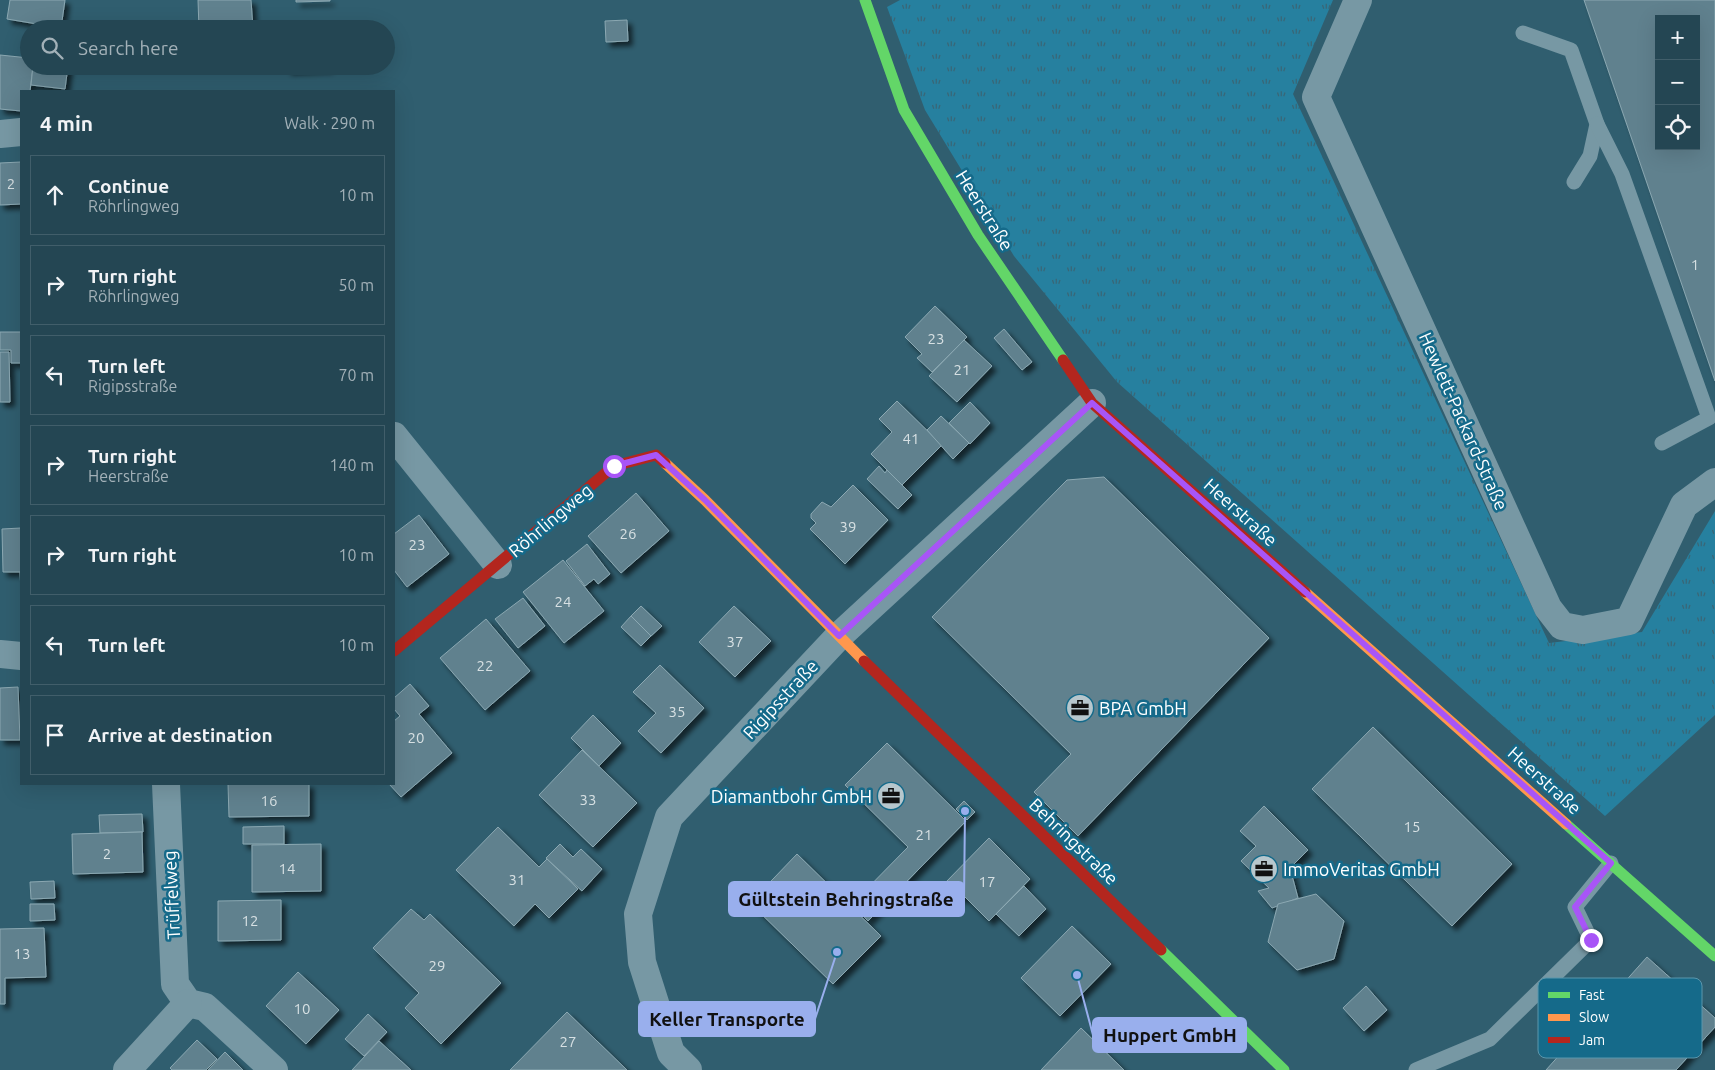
<!DOCTYPE html>
<html lang="en">
<head>
<meta charset="utf-8">
<style>
  :root { --surface:#244653; --page:#2c4d5a; --text:#f1f3f6; --muted:#a3b1b8; --line:#415e6a }
  body { margin:0; font-family:Ubuntu,sans-serif; background:var(--page); color:var(--text) }
  .controls { position:absolute; right:15px; top:15px; display:grid; overflow:hidden; border-radius:0px; box-shadow:0 5px 20px #0002 }
  .controls button { width:45px; height:45px; display:grid; place-items:center; padding:0; border:0; border-bottom:1px solid var(--line); background:var(--surface); color:var(--text); font:25px sans-serif }
  .stop { position:absolute; width:15px; height:15px; margin:-11px; border:4px solid #a855f7; border-radius:50%; background:#fff }
  .stop.end { background:#a855f7; border-color:#fff; box-shadow:0 1px 5px #0008 }
  .list { margin:0; padding:0; list-style:none }
  h2 { display:flex; justify-content:space-between; align-items:center; height:65px; margin:0; padding:0 20px; font-size:21px }
  h2 small { font-size:16px; font-weight:400; color:var(--muted) }
  .list li { display:grid; grid-template-columns:32px 1fr auto; gap:15px; align-items:center; box-sizing:border-box; height:80px; margin:0 10px 10px; padding:0 10px; border:1px solid var(--line); border-radius:0px }
  .list b { display:block; font-size:19px; white-space:nowrap }
  .list p { margin:0; font-size:16px; white-space:nowrap; color:var(--muted) }
  .list em { font-size:16px; font-style:normal; color:var(--muted) }
  .icon { flex:none; width:28px; height:28px; fill:none; stroke:currentColor; stroke-width:2; stroke-linecap:round; stroke-linejoin:round }
  .map { position:relative; flex:none; width:1715px; height:1070px; overflow:hidden }
  .search { position:absolute; background:var(--surface); box-shadow:0 5px 20px #0002; left:20px; top:20px; width:375px; height:55px; display:flex; align-items:center; gap:12px; box-sizing:border-box; padding:0 18px; border-radius:28px; color:var(--muted); font-size:19px }
  .panel { position:absolute; background:var(--surface); box-shadow:0 5px 20px #0002; left:20px; top:90px; width:375px; height:695px; border-radius:0px }
  .map>svg:first-child { display:block }
  .grass { fill:url(#grass-tufts) }
  .building { fill:#60818e; stroke:#8ba8b2; fill-rule:evenodd; filter:url(#shadow) }
  .lines { fill:none; stroke-linecap:round; stroke-linejoin:round }
  .lane { stroke:#7798a4; stroke-width:15 }
  .street { stroke:#7798a4; stroke-width:28 }
  .fast { stroke:#63d668; stroke-width:11 }
  .slow { stroke:#ff974d; stroke-width:11 }
  .jam { stroke:#b3261e; stroke-width:11 }
  .route { stroke:#a855f7; stroke-width:6 }
  .labels { text-anchor:middle; dominant-baseline:central; stroke-width:5; stroke-linejoin:round; paint-order:stroke }
  .number-label { font-size:15px; fill:#d7e0e3 }
  .street-label { font-size:18px; fill:#fff; stroke:#156a8a }
  .poi-label { font-size:18px; fill:#fff; stroke:#156a8a; text-anchor:start }
  .key { fill:#156a8a; stroke:#5b97ad; stroke-width:1 }
  .key-label { font-size:14px; fill:#fff }
  .leader { fill:none; stroke:#99afed; stroke-width:2 }
  .callout-dot { fill:#99afed; stroke:#156a8a; stroke-width:2 }
  .callout { fill:#99afed; stroke:#99afed; stroke-width:2 }
  .callout-label { font-size:19px; text-anchor:middle; font-weight:bold; fill:#111 }
</style>
</head>
<body>
<div class="map">
<svg width="1715" height="1070" viewBox="0 0 1715 1070">
  <defs>
    <pattern id="grass-tufts" width="24" height="20" patternUnits="userSpaceOnUse" patternTransform="scale(1.25)"><rect width="24" height="20" fill="#26809f"/><path d="M3 7l-1-3M5 7V3M7 7l1-3M15 17l-1-3M17 17v-4M19 17l1-3" fill="none" stroke="#396676"/></pattern>
    <filter id="shadow"><feDropShadow dx="4.5" dy="4.5" stdDeviation="2.5" flood-color="#0009"/></filter>
  </defs>
  <rect width="100%" height="100%" fill="#305e6f"/>
  <polygon class="grass" points="900,0 1333,0 1293,94 1549,643 1642,632 1715,511 1715,715 1605,816 1117,382 1014,256 925,110 887,7"/>
  <g class="building">
    <polygon points="10,0 65,0 61,28 7,19"/>
    <polygon points="198,0 251,0 253,29 199,29"/>
    <polygon points="296,0 330,0 330,1 296,2"/>
    <path d="M 1584,0 L 1715,0 L 1715,381 ZM 1659,19 L 1696,19 L 1696,146 L 1659,146 Z"/>
    <polygon points="627,20 628,41 606,42 605,21"/>
    <polygon points="327,24 328,29 285,29 285,26"/>
    <polygon points="0,55 29,58 29,66 33,66 30,91 21,91 21,111 0,109"/>
    <polygon points="33,66 68,66 65,89 31,85"/>
    <polygon points="287,66 329,66 329,68 287,70"/>
    <polygon points="21,162 21,204 0,205 0,163"/>
    <polygon points="935,306 967,337 932,372 917,358 922,354 905,337"/>
    <polygon points="1004,329 1032,362 1022,370 994,338"/>
    <polygon points="0,332 21,332 21,363 11,363 11,350 0,350"/>
    <polygon points="964,340 992,366 957,402 929,376"/>
    <polygon points="0,352 9,352 10,402 0,402"/>
    <polygon points="897,401 942,445 902,485 871,454 892,432 879,419"/>
    <polygon points="970,402 990,423 970,444 949,423"/>
    <polygon points="941,416 969,443 953,459 927,430"/>
    <polygon points="879,466 885,473 887,470 912,495 898,509 867,479"/>
    <polygon points="1104,477 1269,638 1078,836 1034,792 1071,754 932,617 1067,480"/>
    <polygon points="853,485 888,520 845,564 810,529 816,523 811,518 811,514 822,502 831,507"/>
    <polygon points="636,493 669,531 621,573 588,536"/>
    <polygon points="419,515 449,554 407,587 394,570 394,534"/>
    <polygon points="21,528 21,590 20,572 3,572 2,529"/>
    <polygon points="587,544 610,574 598,584 594,579 585,586 566,561"/>
    <polygon points="563,560 604,611 564,643 523,592"/>
    <polygon points="523,598 545,626 518,648 495,619"/>
    <polygon points="641,606 662,626 651,636 631,616"/>
    <polygon points="734,606 771,641 735,677 699,642"/>
    <polygon points="631,616 651,636 641,646 621,627"/>
    <polygon points="486,619 530,671 485,710 440,658"/>
    <polygon points="660,665 704,708 661,753 638,731 656,713 633,692"/>
    <polygon points="410,684 429,706 419,714 452,753 401,797 389,784 394,784 394,721 400,716 394,709 394,698"/>
    <polygon points="18,687 20,740 0,740 0,688"/>
    <polygon points="593,715 621,743 599,766 571,738"/>
    <polygon points="1373,727 1512,864 1452,926 1312,789"/>
    <polygon points="887,743 966,821 868,921 852,904 908,847 845,785"/>
    <polygon points="582,750 637,803 593,847 539,795"/>
    <polygon points="228,784 309,784 309,816 229,817"/>
    <polygon points="964,801 975,812 967,820 956,809"/>
    <polygon points="1264,806 1308,850 1290,868 1298,898 1272,908 1258,891 1269,888 1241,861 1256,846 1240,831"/>
    <polygon points="142,814 143,832 100,833 99,815"/>
    <polygon points="284,826 284,844 243,844 243,827"/>
    <polygon points="498,827 539,867 547,859 578,889 549,918 535,904 514,926 456,870"/>
    <polygon points="142,832 143,872 73,874 72,834"/>
    <polygon points="989,838 1030,879 989,921 965,897 962,900 945,883"/>
    <polygon points="321,844 321,891 252,892 252,845"/>
    <polygon points="560,844 573,857 581,849 602,869 582,891 546,858"/>
    <polygon points="797,854 881,936 833,984 750,903"/>
    <polygon points="54,881 55,898 31,899 30,882"/>
    <polygon points="1024,886 1046,909 1019,936 996,914"/>
    <polygon points="1316,894 1344,921 1334,959 1297,970 1268,942 1278,904"/>
    <polygon points="281,900 281,940 218,941 218,901"/>
    <polygon points="30,904 54,904 55,920 30,921"/>
    <polygon points="411,909 424,920 430,914 501,983 441,1044 405,1008 419,993 373,948"/>
    <polygon points="1072,926 1111,964 1060,1016 1021,978"/>
    <polygon points="44,928 46,977 5,978 5,1004 0,1004 0,929"/>
    <polygon points="1647,957 1715,1018 1715,1027 1676,1070 1546,1070"/>
    <polygon points="298,972 339,1010 306,1044 266,1006"/>
    <polygon points="1366,986 1387,1010 1364,1031 1343,1008"/>
    <polygon points="567,1012 627,1070 510,1070"/>
    <polygon points="368,1014 387,1032 364,1056 345,1039"/>
    <polygon points="1081,1028 1124,1070 1041,1070"/>
    <polygon points="197,1040 217,1059 206,1070 172,1070 170,1068"/>
    <polygon points="379,1041 411,1070 352,1070"/>
    <polygon points="225,1052 243,1070 208,1070"/>
  </g>
  <g class="lines">
    <g class="lane">
      <polyline points="1523,33 1571,50 1597,124 1590,156 1574,182"/>
      <polyline points="1597,124 1622,174 1709,418 1662,443"/>
      <polyline points="1416,1070 1490,1039 1591,940 1575,907 1611,863"/>
    </g>
    <g class="street">
      <polyline points="1358,0 1316,97 1548,608 1562,626 1583,630 1629,621 1684,505 1715,482"/>
      <polyline points="0,134 21,132"/>
      <polyline points="394,436 498,565"/>
      <polyline points="0,654 21,656"/>
      <polyline points="166,784 175,984 188,1003 205,1007 274,1070"/>
      <polyline points="127,1070 188,1003"/>
      <polyline points="688,1070 671,1053 642,962 638,914 669,817 839,636 1092,403"/>
    </g>
    <g class="fast">
      <polyline points="865,0 904,110 978,235 1063,360"/>
      <polyline points="1566,824 1715,956"/>
      <polyline points="1161,950 1284,1070"/>
    </g>
    <g class="slow">
      <polyline points="665,463 705,500 864,661"/>
      <polyline points="1305,592 1566,824"/>
    </g>
    <g class="jam">
      <polyline points="1063,360 1092,403 1305,592"/>
      <polyline points="394,651 614,466 656,455 665,463"/>
      <polyline points="864,661 1161,950"/>
    </g>
  </g>
  <g class="lines">
    <polyline class="route" points="614,466 656,455 705,500 839,636 1092,403 1611,863 1575,907 1591,940"/>
  </g>
  <defs>
    <g id="office-disc" transform="scale(1.4375)"><circle r="9.5" fill="#b7c7cd" stroke="#156a8a"/><path d="M-6-3h4V-5.5h4V-3h4V5H-6ZM-1-4.5V-3h2v-1.5ZM-6 0V1H6V0Z" fill="#111"/></g>
  </defs>
  <g fill-rule="evenodd">
    <use href="#office-disc" x="1080" y="708"/>
    <use href="#office-disc" x="891" y="796"/>
    <use href="#office-disc" x="1264" y="869"/>
  </g>
  <g class="labels">
    <g class="number-label">
      <text x="11" y="183">2</text>
      <text x="1695" y="264">1</text>
      <text x="936" y="338">23</text>
      <text x="962" y="369">21</text>
      <text x="911" y="438">41</text>
      <text x="848" y="526">39</text>
      <text x="628" y="533">26</text>
      <text x="417" y="544">23</text>
      <text x="563" y="601">24</text>
      <text x="735" y="641">37</text>
      <text x="485" y="665">22</text>
      <text x="677" y="711">35</text>
      <text x="416" y="737">20</text>
      <text x="588" y="799">33</text>
      <text x="269" y="800">16</text>
      <text x="1412" y="826">15</text>
      <text x="924" y="834">21</text>
      <text x="107" y="853">2</text>
      <text x="287" y="868">14</text>
      <text x="517" y="879">31</text>
      <text x="987" y="881">17</text>
      <text x="250" y="920">12</text>
      <text x="22" y="953">13</text>
      <text x="437" y="965">29</text>
      <text x="302" y="1008">10</text>
      <text x="568" y="1041">27</text>
    </g>
    <g class="street-label">
      <text transform="translate(985 210) rotate(58)">Heerstraße</text>
      <text transform="translate(1464 421) rotate(66)">Hewlett-Packard-Straße</text>
      <text transform="translate(1241 512) rotate(42)">Heerstraße</text>
      <text transform="translate(550 520) rotate(-40)">Röhrlingweg</text>
      <text transform="translate(780 699) rotate(-47)">Rigipsstraße</text>
      <text transform="translate(1545 780) rotate(42)">Heerstraße</text>
      <text transform="translate(1074 841) rotate(44)">Behringstraße</text>
      <text transform="translate(171 895) rotate(-93)">Trüffelweg</text>
    </g>
    <g class="poi-label">
      <text x="1099" y="708">BPA GmbH</text>
      <text x="872" y="796" text-anchor="end">Diamantbohr GmbH</text>
      <text x="1283" y="869">ImmoVeritas GmbH</text>
    </g>
  </g>
  <rect x="1538" y="978" width="164" height="80" rx="8" class="key"/>
  <rect x="1548" y="992" width="22" height="6" fill="#63d668"/>
  <rect x="1548" y="1014" width="22" height="7" fill="#ff974d"/>
  <rect x="1548" y="1037" width="22" height="6" fill="#b3261e"/>
  <g class="key-label">
    <text x="1579" y="1000">Fast</text>
    <text x="1579" y="1022">Slow</text>
    <text x="1579" y="1045">Jam</text>
  </g>
  <path class="leader" d="M965 811L964 899M837 952L815 1019M1077 975L1093 1035"/>
  <g class="callout-dot">
    <circle cx="965" cy="811" r="5"/>
    <circle cx="837" cy="952" r="5"/>
    <circle cx="1077" cy="975" r="5"/>
  </g>
  <g class="callout">
    <rect x="729" y="882" width="235" height="34" rx="5"/>
    <rect x="639" y="1002" width="176" height="34" rx="5"/>
    <rect x="1093" y="1018" width="153" height="34" rx="5"/>
  </g>
  <g class="callout-label">
    <text x="846" y="906">Gültstein Behringstraße</text>
    <text x="727" y="1026">Keller Transporte</text>
    <text x="1170" y="1042">Huppert GmbH</text>
  </g>
</svg>
<div class="controls">
<button>+</button>
<button>−</button>
<button><svg class="icon" aria-label="locate" viewBox="0 0 24 24"><circle cx="12" cy="12" r="6"/><path d="M12 2v4M12 18v4M2 12h4M18 12h4"/></svg></button>
</div>
<div class="stop" style="left:614px;top:466px"></div>
<div class="stop end" style="left:1591px;top:940px"></div>
<div class="search"><svg class="icon" aria-label="search" viewBox="0 0 24 24"><circle cx="10" cy="10" r="6"/><path d="M15 15l6 6"/></svg>Search here</div>
<section class="panel">
<h2>4 min<small>Walk · 290 m</small></h2>
<ul class="list">
<li><svg class="icon" aria-label="ahead" viewBox="0 0 24 24"><path d="M12 20V5M6 11l6-6 6 6"/></svg><div><b>Continue</b><p>Röhrlingweg</p></div><em>10 m</em></li>
<li><svg class="icon" aria-label="right" viewBox="0 0 24 24"><path d="M7 20v-9h11M14 6l5 5-5 5"/></svg><div><b>Turn right</b><p>Röhrlingweg</p></div><em>50 m</em></li>
<li><svg class="icon" aria-label="left" viewBox="0 0 24 24"><path d="M17 20v-9H6M10 6l-5 5 5 5"/></svg><div><b>Turn left</b><p>Rigipsstraße</p></div><em>70 m</em></li>
<li><svg class="icon" aria-label="right" viewBox="0 0 24 24"><path d="M7 20v-9h11M14 6l5 5-5 5"/></svg><div><b>Turn right</b><p>Heerstraße</p></div><em>140 m</em></li>
<li><svg class="icon" aria-label="right" viewBox="0 0 24 24"><path d="M7 20v-9h11M14 6l5 5-5 5"/></svg><div><b>Turn right</b></div><em>10 m</em></li>
<li><svg class="icon" aria-label="left" viewBox="0 0 24 24"><path d="M17 20v-9H6M10 6l-5 5 5 5"/></svg><div><b>Turn left</b></div><em>10 m</em></li>
<li><svg class="icon" aria-label="arrive" viewBox="0 0 24 24"><path d="M6 21V4h12l-3 4 3 4H6"/></svg><div><b>Arrive at destination</b></div></li>
</ul>
</section>
</div>
</body>
</html>
